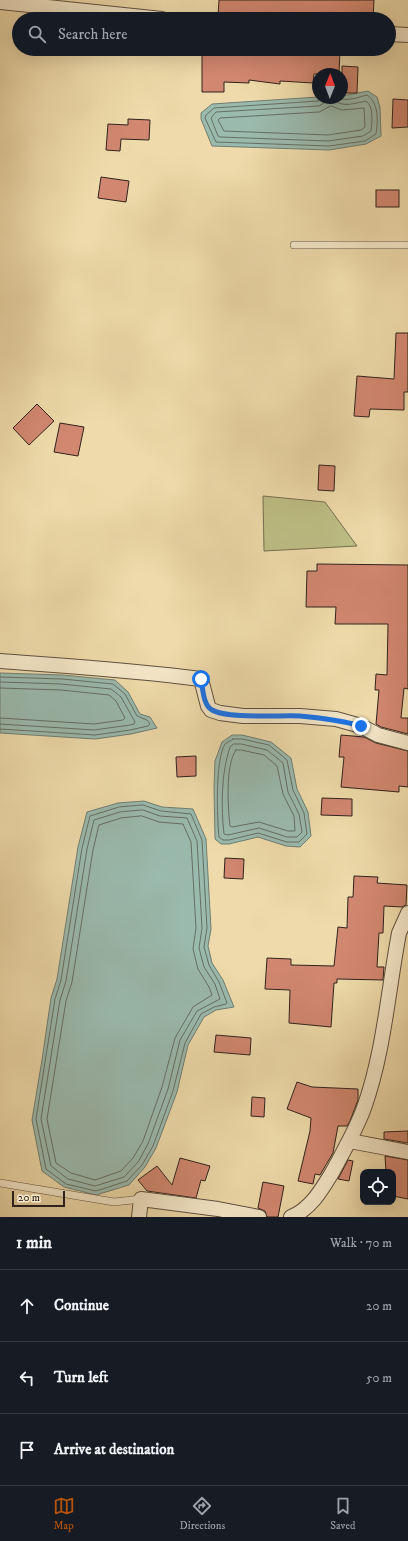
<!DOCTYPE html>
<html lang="en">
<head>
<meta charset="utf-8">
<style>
  :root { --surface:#171b24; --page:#242831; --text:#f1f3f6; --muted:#9ea1a6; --line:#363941; --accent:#b45309 }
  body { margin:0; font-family:"IM FELL DW Pica",serif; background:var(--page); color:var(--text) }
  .controls { position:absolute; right:12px; bottom:12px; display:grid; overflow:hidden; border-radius:8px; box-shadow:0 4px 16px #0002 }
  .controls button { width:36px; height:36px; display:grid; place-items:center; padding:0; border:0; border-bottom:1px solid var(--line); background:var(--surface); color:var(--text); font:20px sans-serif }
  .compass { position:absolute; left:312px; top:68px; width:36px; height:36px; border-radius:50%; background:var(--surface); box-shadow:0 4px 16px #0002; rotate:1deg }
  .scale { position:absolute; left:12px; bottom:10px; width:53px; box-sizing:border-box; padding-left:4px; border:2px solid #31231b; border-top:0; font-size:11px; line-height:14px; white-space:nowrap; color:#31231b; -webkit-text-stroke:3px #f4e7c8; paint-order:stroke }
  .stop { position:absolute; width:12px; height:12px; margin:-9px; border:3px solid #1a73e8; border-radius:50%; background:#fff }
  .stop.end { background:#1a73e8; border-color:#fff; box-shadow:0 1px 4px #0008 }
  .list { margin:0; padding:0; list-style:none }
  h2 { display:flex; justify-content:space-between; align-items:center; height:52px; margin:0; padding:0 16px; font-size:17px }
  h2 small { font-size:13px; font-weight:400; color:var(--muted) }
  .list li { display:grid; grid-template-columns:26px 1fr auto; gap:12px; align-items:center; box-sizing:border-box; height:72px; padding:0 16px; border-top:1px solid var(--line) }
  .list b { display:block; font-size:15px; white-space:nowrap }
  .list em { font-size:13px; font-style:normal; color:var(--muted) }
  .icon { flex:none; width:22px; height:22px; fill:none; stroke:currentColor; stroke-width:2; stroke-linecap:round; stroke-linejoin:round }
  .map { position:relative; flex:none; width:408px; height:1217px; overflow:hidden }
  .search { position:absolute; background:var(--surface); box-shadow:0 4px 16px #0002; left:12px; right:12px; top:12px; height:44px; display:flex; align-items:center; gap:10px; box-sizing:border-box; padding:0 14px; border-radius:22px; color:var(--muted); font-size:15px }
  .sheet { height:268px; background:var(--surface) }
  nav { display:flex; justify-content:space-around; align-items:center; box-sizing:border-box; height:56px; border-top:1px solid var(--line); background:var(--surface); font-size:11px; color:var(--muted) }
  nav a { display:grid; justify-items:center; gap:2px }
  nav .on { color:var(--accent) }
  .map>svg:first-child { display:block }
  .green { fill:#bdbe85; stroke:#777050 }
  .water { fill:#9abaae; stroke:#707e73 }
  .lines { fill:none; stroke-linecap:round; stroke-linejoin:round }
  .shore { stroke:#666e64; stroke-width:1 }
  .building { fill:#d18770; stroke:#31231b }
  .lane-casing { stroke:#60513f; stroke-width:8 }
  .street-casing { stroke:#60513f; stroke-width:16 }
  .lane { stroke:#f4e7c8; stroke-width:7 }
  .street { stroke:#f4e7c8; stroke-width:14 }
  .route { stroke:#1a73e8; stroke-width:5 }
</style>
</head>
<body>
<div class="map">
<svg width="408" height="1217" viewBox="0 0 408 1217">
  <rect width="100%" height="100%" fill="#eedaaa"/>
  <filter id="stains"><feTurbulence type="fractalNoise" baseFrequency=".005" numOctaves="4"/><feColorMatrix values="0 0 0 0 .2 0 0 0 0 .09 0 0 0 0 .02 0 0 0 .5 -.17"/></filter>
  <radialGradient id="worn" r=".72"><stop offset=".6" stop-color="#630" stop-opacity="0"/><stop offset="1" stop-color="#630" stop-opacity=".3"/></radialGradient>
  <polygon class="green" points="263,496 325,502 357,546 264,551"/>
  <g class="water">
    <polygon points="368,91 377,97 380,107 381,136 366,144 329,150 212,146 201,119 201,113 212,104 318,97 342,98 342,96"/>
    <polygon points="0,673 62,675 115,680 128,692 140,714 150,717 157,728 131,734 95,739 0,733"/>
    <polygon points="232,735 242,735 271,742 291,758 297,789 308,812 311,836 300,847 286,846 258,837 229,844 221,844 215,839 214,787 215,761 222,742"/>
    <polygon points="144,801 162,807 193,809 206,839 211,929 208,946 212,963 223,980 234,1007 216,1010 204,1017 188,1045 177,1092 156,1148 145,1167 129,1185 96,1195 64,1187 42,1171 32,1120 42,1060 51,998 57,979 78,847 87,812 118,803"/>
  </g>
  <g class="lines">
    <g class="shore">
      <path d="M 322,98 L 318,101 L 214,108 L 206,115 L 205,118 L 216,142 L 329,146 L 365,141 L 376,134 C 378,121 379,103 367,95 C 359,97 347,102 340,98"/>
      <path d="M 327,98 L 324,103 L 319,106 L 216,112 L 211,118 L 218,136 L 220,137 L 328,141 L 363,136 L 371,131 C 372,123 374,106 366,101 C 355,103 340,109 334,98"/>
      <polygon points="331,106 342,110 364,108 365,127 361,130 328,135 224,131 218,120 220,118 319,112"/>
      <polyline points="0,677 62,679 113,684 125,694 137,716 147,720 150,724 148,726 130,730 95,735 0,729"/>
      <polyline points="0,682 61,684 111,689 121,697 135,722 134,724 130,725 94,730 0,724"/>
      <polyline points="0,688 61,690 109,695 116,701 125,718 123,720 94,724 0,718"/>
      <path d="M 233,739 L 242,739 L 269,745 L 287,760 L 293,790 L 304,813 L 307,834 L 299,842 L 287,842 L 258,833 L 229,840 L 223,840 L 219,837 C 217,818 215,760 225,744 C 227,742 231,741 233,739 Z"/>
      <path d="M 234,744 L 241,744 L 267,750 L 283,763 L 288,792 L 299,814 L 302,832 L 297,837 L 287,837 L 259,828 L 228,835 L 224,834 C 221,807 221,773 230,747 Z"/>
      <path d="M 236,750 L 241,750 L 264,755 L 277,766 L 283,794 L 294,816 L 295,831 L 288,831 L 259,822 L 232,827 L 230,826 C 228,808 225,765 236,750 Z"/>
      <polygon points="143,805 161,811 191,814 202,840 207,928 204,947 209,965 219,982 227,1003 226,1004 214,1007 201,1014 185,1043 173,1091 153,1146 142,1165 127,1181 96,1191 66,1184 46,1169 36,1119 55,999 61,980 82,848 90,816 119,807"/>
      <polygon points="143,810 160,816 187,818 197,841 202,928 199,948 204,967 215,984 220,999 197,1011 180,1040 168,1089 148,1144 138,1162 124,1177 95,1186 68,1179 51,1166 41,1119 60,1000 66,981 87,849 94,820 120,812"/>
      <polygon points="142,816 159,822 183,824 191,842 196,928 193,949 198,969 209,987 212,995 193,1007 175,1038 162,1087 143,1141 133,1158 121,1171 95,1180 71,1173 56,1163 47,1119 66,1001 72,982 93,850 99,825 121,818"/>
    </g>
  </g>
  <g class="building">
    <polygon points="219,0 374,0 373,19 218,16"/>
    <polygon points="202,49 340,49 339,74 314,74 313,83 280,81 280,84 249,80 249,83 224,82 224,92 202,92"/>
    <polygon points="342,66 358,67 357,93 342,93"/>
    <polygon points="393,99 408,100 408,127 392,128"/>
    <polygon points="128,119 150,120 149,140 121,139 120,151 106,150 108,124 128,125"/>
    <polygon points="101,177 129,181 126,202 98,198"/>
    <rect x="376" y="190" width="23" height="17"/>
    <polygon points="396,333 408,333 408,392 404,392 404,410 370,409 369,417 354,416 357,376 394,379"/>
    <polygon points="37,404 54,421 29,445 13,428"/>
    <polygon points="60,423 84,427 78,456 54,452"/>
    <polygon points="319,465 335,466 334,491 318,490"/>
    <polygon points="317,564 408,565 408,689 404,688 401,718 408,718 408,734 381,727 376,724 379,690 375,690 376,674 387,675 388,624 335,624 336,607 306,607 307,571 317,571"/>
    <polygon points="341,735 364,737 376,743 408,751 408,787 399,786 399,792 341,787 344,757 339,757"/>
    <polygon points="196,756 196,776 177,777 176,757"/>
    <polygon points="322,798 352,799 352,816 321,815"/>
    <polygon points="225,858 244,859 243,879 224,878"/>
    <polygon points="354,876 378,877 377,883 407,885 406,905 402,907 384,906 383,933 379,933 377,967 384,967 383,980 337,979 337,983 334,983 331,1027 289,1023 290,990 265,989 267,958 291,959 291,965 334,966 338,927 347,928 348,897 353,897"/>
    <polygon points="216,1035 251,1038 250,1055 214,1052"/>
    <polygon points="297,1082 312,1087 358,1089 358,1100 350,1121 347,1126 338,1126 333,1153 320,1175 315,1174 313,1184 298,1181 310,1131 311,1118 287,1109"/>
    <polygon points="252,1097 265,1098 264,1117 251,1116"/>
    <polygon points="408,1131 408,1143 384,1139 384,1132"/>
    <polygon points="385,1156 408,1160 408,1199 393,1196 393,1172 386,1172"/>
    <polygon points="180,1158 210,1166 205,1181 201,1180 196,1198 147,1191 138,1180 157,1166 172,1185"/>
    <polygon points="348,1160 353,1161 349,1181 338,1179"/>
    <polygon points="263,1182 284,1186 278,1217 267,1217 265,1211 258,1208"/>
  </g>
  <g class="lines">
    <g class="lane-casing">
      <g id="lane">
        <polyline points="294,245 408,245"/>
        <polyline points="0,1183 114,1202 141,1199"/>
      </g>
    </g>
    <g class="street-casing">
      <g id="street">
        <polyline points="0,2 162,19"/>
        <polyline points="389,34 408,35"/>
        <path d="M 0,661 C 67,666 134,670 201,679 L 208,706 L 211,710 L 220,713 L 243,716 L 300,716 L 336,719 L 361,726 L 378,735 L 408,743"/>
        <polyline points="350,1141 408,1152"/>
        <polyline points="139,1217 141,1199 218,1209 259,1217"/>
        <path d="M 291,1217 C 311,1209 322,1189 333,1171 C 344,1150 356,1130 364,1108 C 384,1052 388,991 399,933 L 408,913"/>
      </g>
    </g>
    <use href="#lane" class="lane"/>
    <use href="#street" class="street"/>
  </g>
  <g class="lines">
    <path class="route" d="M 201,679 C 203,689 203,705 212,710 C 227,719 281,715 300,716 C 321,718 341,720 361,726"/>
  </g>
  <rect width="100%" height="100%" filter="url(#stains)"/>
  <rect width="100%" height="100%" fill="url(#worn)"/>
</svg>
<div class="controls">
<button><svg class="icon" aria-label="locate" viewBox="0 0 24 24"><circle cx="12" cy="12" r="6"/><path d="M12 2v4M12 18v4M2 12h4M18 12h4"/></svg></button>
</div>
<svg class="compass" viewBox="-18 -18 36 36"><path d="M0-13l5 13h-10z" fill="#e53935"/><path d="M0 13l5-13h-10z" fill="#9ea1a6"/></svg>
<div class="scale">20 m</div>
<div class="stop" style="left:201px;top:679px"></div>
<div class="stop end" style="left:361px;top:726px"></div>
<div class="search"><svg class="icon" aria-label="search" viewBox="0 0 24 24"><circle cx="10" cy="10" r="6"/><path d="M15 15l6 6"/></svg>Search here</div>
</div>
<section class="sheet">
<h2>1 min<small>Walk · 70 m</small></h2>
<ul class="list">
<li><svg class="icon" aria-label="ahead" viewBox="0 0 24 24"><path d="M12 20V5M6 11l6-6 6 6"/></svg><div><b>Continue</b></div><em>20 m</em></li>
<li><svg class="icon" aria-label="left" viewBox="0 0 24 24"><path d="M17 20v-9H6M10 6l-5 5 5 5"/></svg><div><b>Turn left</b></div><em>50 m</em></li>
<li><svg class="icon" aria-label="arrive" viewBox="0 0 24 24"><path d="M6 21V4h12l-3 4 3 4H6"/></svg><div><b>Arrive at destination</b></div></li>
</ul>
</section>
<nav>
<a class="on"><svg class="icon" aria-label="map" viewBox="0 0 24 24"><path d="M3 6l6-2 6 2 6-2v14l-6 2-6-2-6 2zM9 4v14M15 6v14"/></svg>Map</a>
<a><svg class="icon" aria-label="directions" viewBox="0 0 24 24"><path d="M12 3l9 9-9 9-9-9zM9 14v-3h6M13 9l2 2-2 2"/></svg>Directions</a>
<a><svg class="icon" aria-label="saved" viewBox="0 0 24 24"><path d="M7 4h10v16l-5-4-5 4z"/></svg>Saved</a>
</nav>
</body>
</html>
